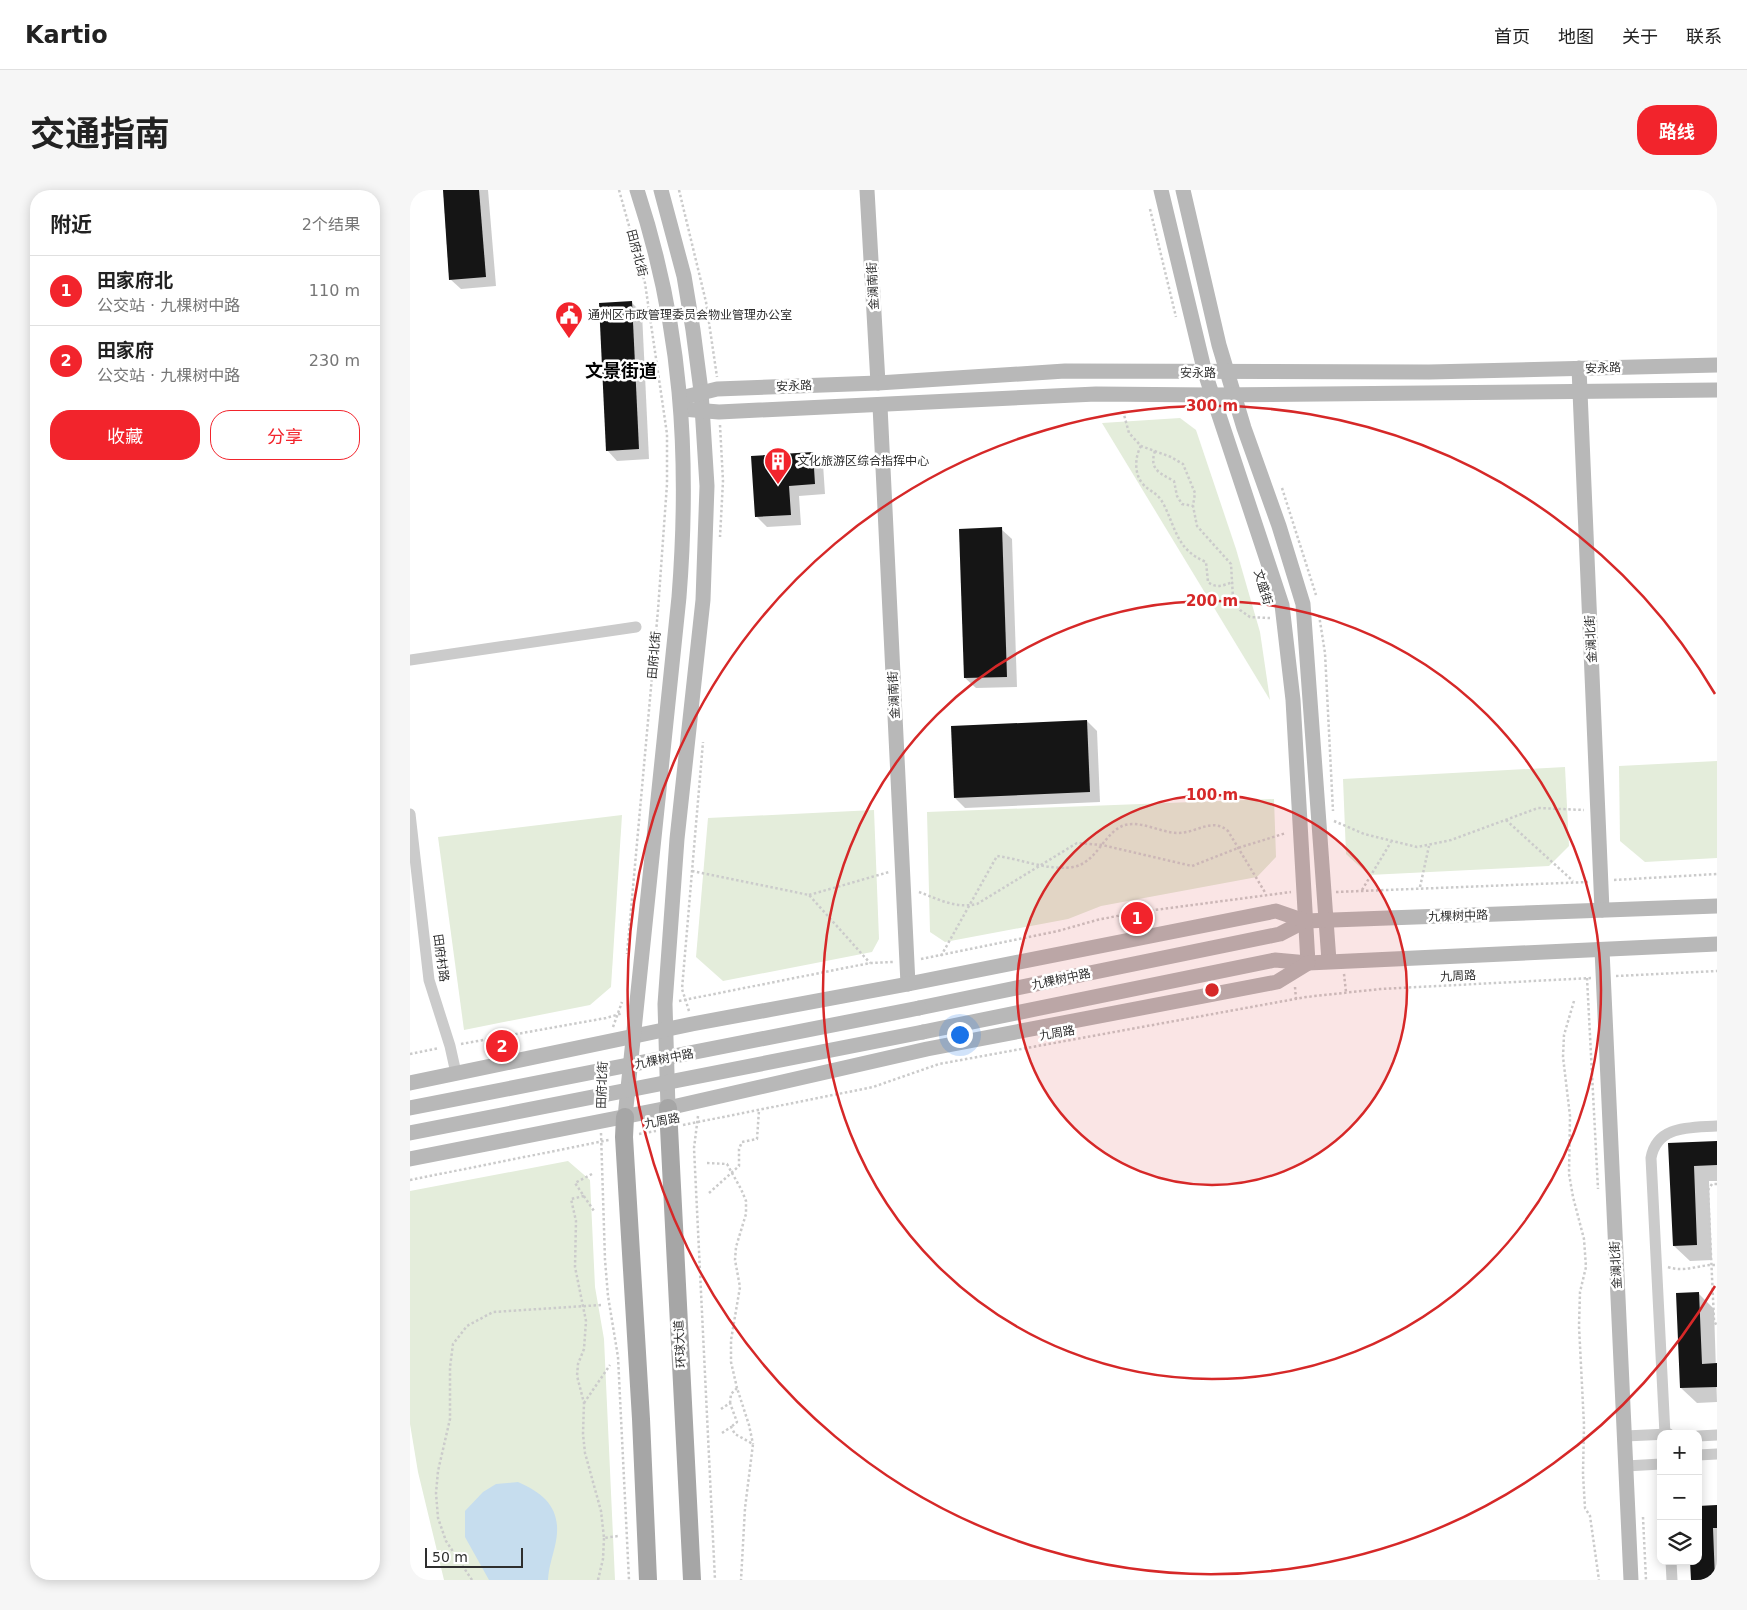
<!DOCTYPE html>
<html lang="zh">
<head>
<meta charset="utf-8">
<style>
  :root { --surface:#fff; --page:#f6f6f6; --text:#222; --muted:#767676; --line:#e0e0e0; --accent:#f2242c }
  body { margin:0; font-family:"DejaVu Sans","Noto Sans SC",sans-serif; background:var(--page); color:var(--text) }
  .controls { position:absolute; right:15px; bottom:15px; display:grid; overflow:hidden; border-radius:10px; box-shadow:0 2px 12px #0003 }
  .controls button { width:45px; height:45px; display:grid; place-items:center; padding:0; border:0; border-bottom:1px solid var(--line); background:var(--surface); color:var(--text); font:25px sans-serif }
  .scale { position:absolute; left:15px; bottom:12px; width:98px; box-sizing:border-box; padding-left:5px; border:2px solid #2e2e2e; border-top:0; font-size:14px; line-height:18px; white-space:nowrap; color:#2e2e2e; -webkit-text-stroke:4px #fff; paint-order:stroke }
  .you { position:absolute; left:549px; top:844px; width:18px; height:18px; margin:-12px; border:4px solid #fff; border-radius:50%; background:#1a73e8; box-shadow:0 0 0 8px #1a73e833 }
  .badge { display:grid; place-items:center; width:32px; height:32px; border-radius:50%; background:var(--accent); color:#fff; font-size:16px; font-weight:700 }
  .pin { position:absolute; translate:-50% -50%; border:2px solid #fff; box-shadow:0 1px 5px #0006 }
  .list { margin:0; padding:0; list-style:none }
  h2 { display:flex; justify-content:space-between; align-items:center; height:65px; margin:0; padding:0 20px; font-size:21px }
  h2 small { font-size:16px; font-weight:400; color:var(--muted) }
  .list li { display:grid; grid-template-columns:32px 1fr auto; gap:15px; align-items:center; box-sizing:border-box; height:70px; padding:0 20px; border-top:1px solid var(--line) }
  .list b { display:block; font-size:19px; white-space:nowrap }
  .list p { margin:0; font-size:16px; white-space:nowrap; color:var(--muted) }
  .list em { font-size:16px; font-style:normal; color:var(--muted) }
  .actions { display:flex; gap:10px; padding:15px 20px }
  .actions a { flex:1; padding:11px 0; border:1px solid var(--accent); border-radius:20px; text-align:center; font-size:18px; color:var(--accent) }
  .actions .main { background:var(--accent); color:#fff }
  .icon { flex:none; width:28px; height:28px; fill:none; stroke:currentColor; stroke-width:2; stroke-linecap:round; stroke-linejoin:round }
  .map { position:relative; flex:none; width:1307px; height:1390px; overflow:hidden; border-radius:20px }
  header { display:flex; align-items:center; gap:30px; box-sizing:border-box; height:70px; padding:0 25px; background:var(--surface); border-bottom:1px solid var(--line) }
  header strong { font-size:24px }
  nav { display:flex; gap:28px; margin-inline-start:auto; font-size:18px }
  .intro { display:flex; align-items:center; justify-content:space-between; box-sizing:border-box; height:120px; padding:0 30px }
  h1 { margin:0; font-size:35px }
  .button { padding:12px 22px; border-radius:20px; background:var(--accent); color:#fff; font-size:18px; font-weight:700 }
  main { display:flex; gap:30px; padding:0 30px }
  aside { flex:1; background:var(--surface); border-radius:20px; box-shadow:0 2px 12px #0003 }
  .map>svg:first-child { display:block }
  .green { fill:#e4eddb }
  .water { fill:#c6ddee }
  .shadow { fill:#0003 }
  .building { fill:#151515 }
  .lines { fill:none; stroke-linecap:round; stroke-linejoin:round }
  .path { stroke:#cbcbcb; stroke-width:2.5; stroke-dasharray:2.5 2.5; stroke-linecap:butt }
  .street { stroke:#cbcbcb; stroke-width:11 }
  .secondary { stroke:#b8b8b8; stroke-width:15 }
  .primary { stroke:#a6a6a6; stroke-width:18 }
  .secondary-bridge { stroke:#b8b8b8; stroke-width:15 }
  .ring { fill:none; stroke:#d62828; stroke-width:2.5 }
  .labels { text-anchor:middle; dominant-baseline:central; stroke-width:5; stroke-linejoin:round; paint-order:stroke }
  .street-label { font-size:12px; fill:#2e2e2e; stroke:#fff }
  .poi-label { font-size:12px; fill:#2e2e2e; stroke:#fff; text-anchor:start }
  .district-label { font-size:18px; font-weight:bold; fill:#000; stroke:#fff }
  .centre { fill:#d62828; stroke:#fff; stroke-width:2.5 }
  .ring-label { font-size:15px; text-anchor:middle; font-weight:bold; fill:#d62828; stroke:#fff; stroke-width:5; stroke-linejoin:round; paint-order:stroke }
</style>
</head>
<body>
<header>
<strong>Kartio</strong>
<nav><a>首页</a><a>地图</a><a>关于</a><a>联系</a></nav>
</header>
<div class="intro"><h1>交通指南</h1><a class="button">路线</a></div>
<main>
<aside>
<h2>附近<small>2个结果</small></h2>
<ul class="list">
<li><span class="badge">1</span><div><b>田家府北</b><p>公交站 · 九棵树中路</p></div><em>110 m</em></li>
<li><span class="badge">2</span><div><b>田家府</b><p>公交站 · 九棵树中路</p></div><em>230 m</em></li>
</ul>
<div class="actions"><a class="main">收藏</a><a>分享</a></div>
</aside>
<div class="map">
<svg width="1307" height="1390" viewBox="0 0 1307 1390">
  <rect width="100%" height="100%" fill="#fff"/>
  <g class="green">
    <polygon points="770,228 786,240 826,359 850,442 860,510 692,233"/>
    <polygon points="1307,571 1307,668 1235,672 1210,651 1209,576"/>
    <polygon points="1155,577 1159,656 1139,676 959,685 936,664 933,589"/>
    <polygon points="864,609 866,667 847,687 691,716 658,729 535,752 520,742 517,622"/>
    <polygon points="464,620 469,749 462,762 313,791 286,767 298,628"/>
    <polygon points="212,625 201,797 180,815 54,840 28,647"/>
    <polygon points="158,971 180,990 185,1097 194,1149 205,1390 34,1390 8,1282 0,1234 0,1001"/>
  </g>
  <path class="water" d="M 108,1292 C 138,1305 153,1322 145,1356 C 142,1369 139,1376 138,1390 L 79,1390 L 55,1347 L 55,1321 L 73,1302 L 86,1294 Z"/>
  <g class="shadow">
    <polygon points="35,0 78,0 86,96 51,99 40,89"/>
    <polygon points="221,112 232,123 239,269 207,271 197,260"/>
    <polygon points="402,263 413,274 415,304 389,306 391,335 357,337 347,327"/>
    <polygon points="591,339 602,349 607,497 566,498 555,488"/>
    <polygon points="677,531 687,541 690,612 555,618 545,608"/>
    <polygon points="1307,952 1307,991 1299,991 1302,1070 1280,1071 1264,1056 1260,954"/>
    <polygon points="1288,1103 1304,1119 1307,1212 1287,1213 1271,1198"/>
    <polygon points="1307,1316 1307,1390 1282,1390 1288,1371"/>
  </g>
  <g class="building">
    <polygon points="33,0 69,0 76,87 39,90"/>
    <polygon points="222,111 229,259 196,261 189,113"/>
    <polygon points="403,262 405,294 379,296 381,325 345,327 341,266"/>
    <polygon points="592,337 597,487 554,488 549,339"/>
    <polygon points="677,530 680,602 544,608 541,536"/>
    <polygon points="1307,951 1307,975 1284,976 1287,1055 1263,1056 1258,953"/>
    <polygon points="1289,1102 1292,1174 1307,1173 1307,1197 1270,1198 1266,1103"/>
    <polygon points="1307,1315 1307,1338 1303,1338 1305,1390 1281,1390 1280,1371 1288,1371 1288,1316"/>
  </g>
  <g class="lines">
    <g class="path">
      <polyline points="209,0 235,93 257,244 257,294 248,420 217,764"/>
      <polyline points="269,0 296,112 307,187"/>
      <polyline points="740,19 766,127"/>
      <polyline points="713,221 719,243 731,256 761,267 773,274 785,303 783,316 787,336 821,374 823,408 830,420 840,427 860,428"/>
      <polyline points="310,235 313,291 310,347"/>
      <path d="M 731,256 C 725,266 724,283 732,293 C 739,302 747,301 754,315 C 766,339 767,360 796,372 L 798,392 C 806,399 814,395 823,392"/>
      <path d="M 745,261 C 739,279 749,283 764,291 L 767,306 L 772,314 L 783,316"/>
      <polyline points="872,298 906,405"/>
      <polyline points="909,425 915,463 923,621"/>
      <polyline points="1096,630 1163,691"/>
      <polyline points="924,631 954,644 1007,657 1041,650 1128,618 1174,620"/>
      <polyline points="282,681 399,705 460,773"/>
      <polyline points="1204,690 1307,684"/>
      <polyline points="1010,697 1019,656"/>
      <polyline points="952,700 981,652"/>
      <path d="M 509,702 C 528,709 546,719 567,714 L 667,653 L 692,655 L 782,676 L 828,658 L 876,643"/>
      <polyline points="926,702 1178,692"/>
      <polyline points="399,705 479,682"/>
      <path d="M 531,766 L 587,666 C 611,669 638,681 663,677 C 686,673 693,645 712,636 C 729,629 751,643 768,643 C 787,643 802,627 818,641 L 856,704"/>
      <polyline points="511,769 648,741 687,730 722,723 881,702"/>
      <polyline points="934,784 936,802"/>
      <polyline points="1206,786 1307,781"/>
      <polyline points="1177,788 1188,999"/>
      <polyline points="885,797 886,809"/>
      <polyline points="269,811 460,773 483,772"/>
      <polyline points="1164,811 1154,845 1153,867 1160,926 1159,984 1163,1007 1174,1049 1176,1077 1170,1102 1169,1136 1174,1235 1173,1284 1175,1318 1180,1326 1189,1390"/>
      <polyline points="279,821 272,799 293,552"/>
      <polyline points="203,837 212,812"/>
      <polyline points="51,854 196,828 213,823"/>
      <polyline points="0,864 29,858"/>
      <polyline points="288,926 284,958 305,1390"/>
      <polyline points="273,935 463,897 529,874 896,807 970,799 1181,788"/>
      <polyline points="191,943 195,1070 198,1106 208,1167 219,1390"/>
      <polyline points="229,944 246,941"/>
      <polyline points="297,973 317,974 331,999 336,1011 336,1024 326,1057 325,1070 330,1097 321,1150 321,1172 327,1198"/>
      <polyline points="182,984 165,993 184,1021"/>
      <polyline points="0,990 199,950"/>
      <polyline points="1307,994 1302,994 1298,1000 1304,1130 1307,1137"/>
      <polyline points="299,1003 329,976 329,959 332,952 347,949 349,920"/>
      <polyline points="174,1006 161,1009 166,1031 165,1077 176,1131 174,1159 168,1174 167,1186 174,1213 173,1244 175,1263 191,1321 194,1348 208,1346"/>
      <path d="M 1258,1077 C 1276,1083 1289,1074 1307,1075"/>
      <polyline points="174,1213 200,1175"/>
      <polyline points="320,1213 321,1204 327,1198 339,1235 343,1254"/>
      <polyline points="311,1219 320,1213 327,1232 321,1237"/>
      <polyline points="312,1243 321,1237 325,1244 343,1254 335,1318 331,1390"/>
      <polyline points="1233,1327 1236,1390"/>
      <polyline points="62,1390 36,1351 28,1328 26,1303 28,1281 40,1229 40,1177 43,1154 57,1136 83,1122 191,1115"/>
      <polyline points="188,1390 193,1369 194,1348"/>
    </g>
    <g class="street">
      <polyline points="0,470 226,437"/>
      <polyline points="0,624 19,790 40,856 46,883"/>
      <path d="M 1255,1244 L 1241,968 C 1247,935 1280,938 1307,936"/>
      <polyline points="1215,1246 1259,1244"/>
      <polyline points="1288,1246 1307,1245"/>
      <polyline points="1288,1265 1307,1264"/>
      <polyline points="1216,1276 1251,1274"/>
      <polyline points="1261,1371 1262,1390"/>
    </g>
    <g class="secondary">
      <polyline points="251,0 274,86 283,140 291,201 297,296 293,410 267,649 255,814 258,918"/>
      <polyline points="457,0 468,193"/>
      <polyline points="751,0 795,183 872,415 883,510 898,773"/>
      <polyline points="773,0 809,155 834,238 869,336 893,414 919,771"/>
      <polyline points="1169,178 1192,720"/>
      <polyline points="271,208 307,199 468,193 655,181 1019,182 1307,175"/>
      <polyline points="470,216 498,794"/>
      <polyline points="272,219 309,222 686,204 802,205 1307,200"/>
      <polyline points="1192,760 1221,1390"/>
      <polyline points="509,818 870,744 895,731 1307,716"/>
      <polyline points="513,842 865,770 898,773 1307,754"/>
      <polyline points="0,893 282,834 498,794 866,721 895,731"/>
      <path d="M 215,927 L 269,407 C 280,266 272,136 227,0"/>
      <polyline points="0,969 258,918 517,859 867,792 898,773"/>
    </g>
    <g class="primary">
      <polyline points="258,918 282,1390"/>
      <polyline points="215,927 214,947 231,1229 238,1390"/>
    </g>
    <g class="secondary-bridge">
      <polyline points="0,918 509,818"/>
      <polyline points="0,943 513,842"/>
    </g>
  </g>
  <circle cx="802" cy="800" r="195" fill="#d62828" fill-opacity=".12"/>
  <g class="ring">
    <circle cx="802" cy="800" r="195"/>
    <circle cx="802" cy="800" r="389"/>
    <path d="M1305 1096A584 584 0 1 1 1305 504"/>
  </g>
  <defs>
    <g id="civic-pin" transform="scale(1.4375)"><path d="M0 17L-7.5 6A9.5 9.5 0 1 1 7.5 6Z" fill="#f2242c" stroke="#fff"/><path d="M-.6-6.5H3V-4.5H.6V-3L4-1V1h2V6H-6V1h2V-1L-.6-3ZM-1.2 2.5V6h2.4V2.5Z" fill="#fff"/></g>
    <g id="building-pin" transform="scale(1.4375)"><path d="M0 17L-7.5 6A9.5 9.5 0 1 1 7.5 6Z" fill="#f2242c" stroke="#fff"/><path d="M-4-6H4V6H1V3H-1V6H-4ZM-2.5-4.3h1.7v1.8h-1.7ZM.8-4.3h1.7v1.8H.8ZM-2.5-1h1.7V.8h-1.7ZM.8-1h1.7V.8H.8Z" fill="#fff"/></g>
  </defs>
  <g fill-rule="evenodd">
    <use href="#civic-pin" x="159" y="125"/>
    <use href="#building-pin" x="368" y="271"/>
  </g>
  <g class="labels">
    <g class="street-label">
      <text transform="translate(227 63) rotate(75)">田府北街</text>
      <text transform="translate(463 96) rotate(-93)">金澜南街</text>
      <text transform="translate(1193 178) rotate(-2)">安永路</text>
      <text x="788" y="183">安永路</text>
      <text transform="translate(384 196) rotate(-2)">安永路</text>
      <text transform="translate(853 397) rotate(73)">文盛街</text>
      <text transform="translate(1181 449) rotate(-93)">金澜北街</text>
      <text transform="translate(244 465) rotate(-85)">田府北街</text>
      <text transform="translate(484 505) rotate(-93)">金澜南街</text>
      <text transform="translate(1048 726) rotate(-2)">九棵树中路</text>
      <text transform="translate(31 768) rotate(82)">田府村路</text>
      <text transform="translate(1048 786) rotate(-3)">九周路</text>
      <text transform="translate(651 789) rotate(-12)">九棵树中路</text>
      <text transform="translate(647 843) rotate(-10)">九周路</text>
      <text transform="translate(254 869) rotate(-11)">九棵树中路</text>
      <text transform="translate(192 895) rotate(-88)">田府北街</text>
      <text transform="translate(252 931) rotate(-11)">九周路</text>
      <text transform="translate(1206 1075) rotate(-93)">金澜北街</text>
      <text transform="translate(270 1154) rotate(-93)">环球大道</text>
    </g>
    <g class="poi-label">
      <text x="178" y="125">通州区市政管理委员会物业管理办公室</text>
      <text x="387" y="271">文化旅游区综合指挥中心</text>
    </g>
    <g class="district-label">
      <text x="211" y="180">文景街道</text>
    </g>
  </g>
  <circle cx="802" cy="800" r="8" class="centre"/>
  <g class="ring-label">
    <text x="802" y="221">300 m</text>
    <text x="802" y="416">200 m</text>
    <text x="802" y="610">100 m</text>
  </g>
</svg>
<div class="controls">
<button>+</button>
<button>−</button>
<button><svg class="icon" aria-label="layers" viewBox="0 0 24 24"><path d="M12 4l9 5-9 5-9-5zM3 14l9 5 9-5"/></svg></button>
</div>
<div class="scale">50 m</div>
<div class="you"></div>
<div class="pin badge" style="left:727px;top:728px">1</div>
<div class="pin badge" style="left:92px;top:856px">2</div>
</div>
</main>
</body>
</html>
